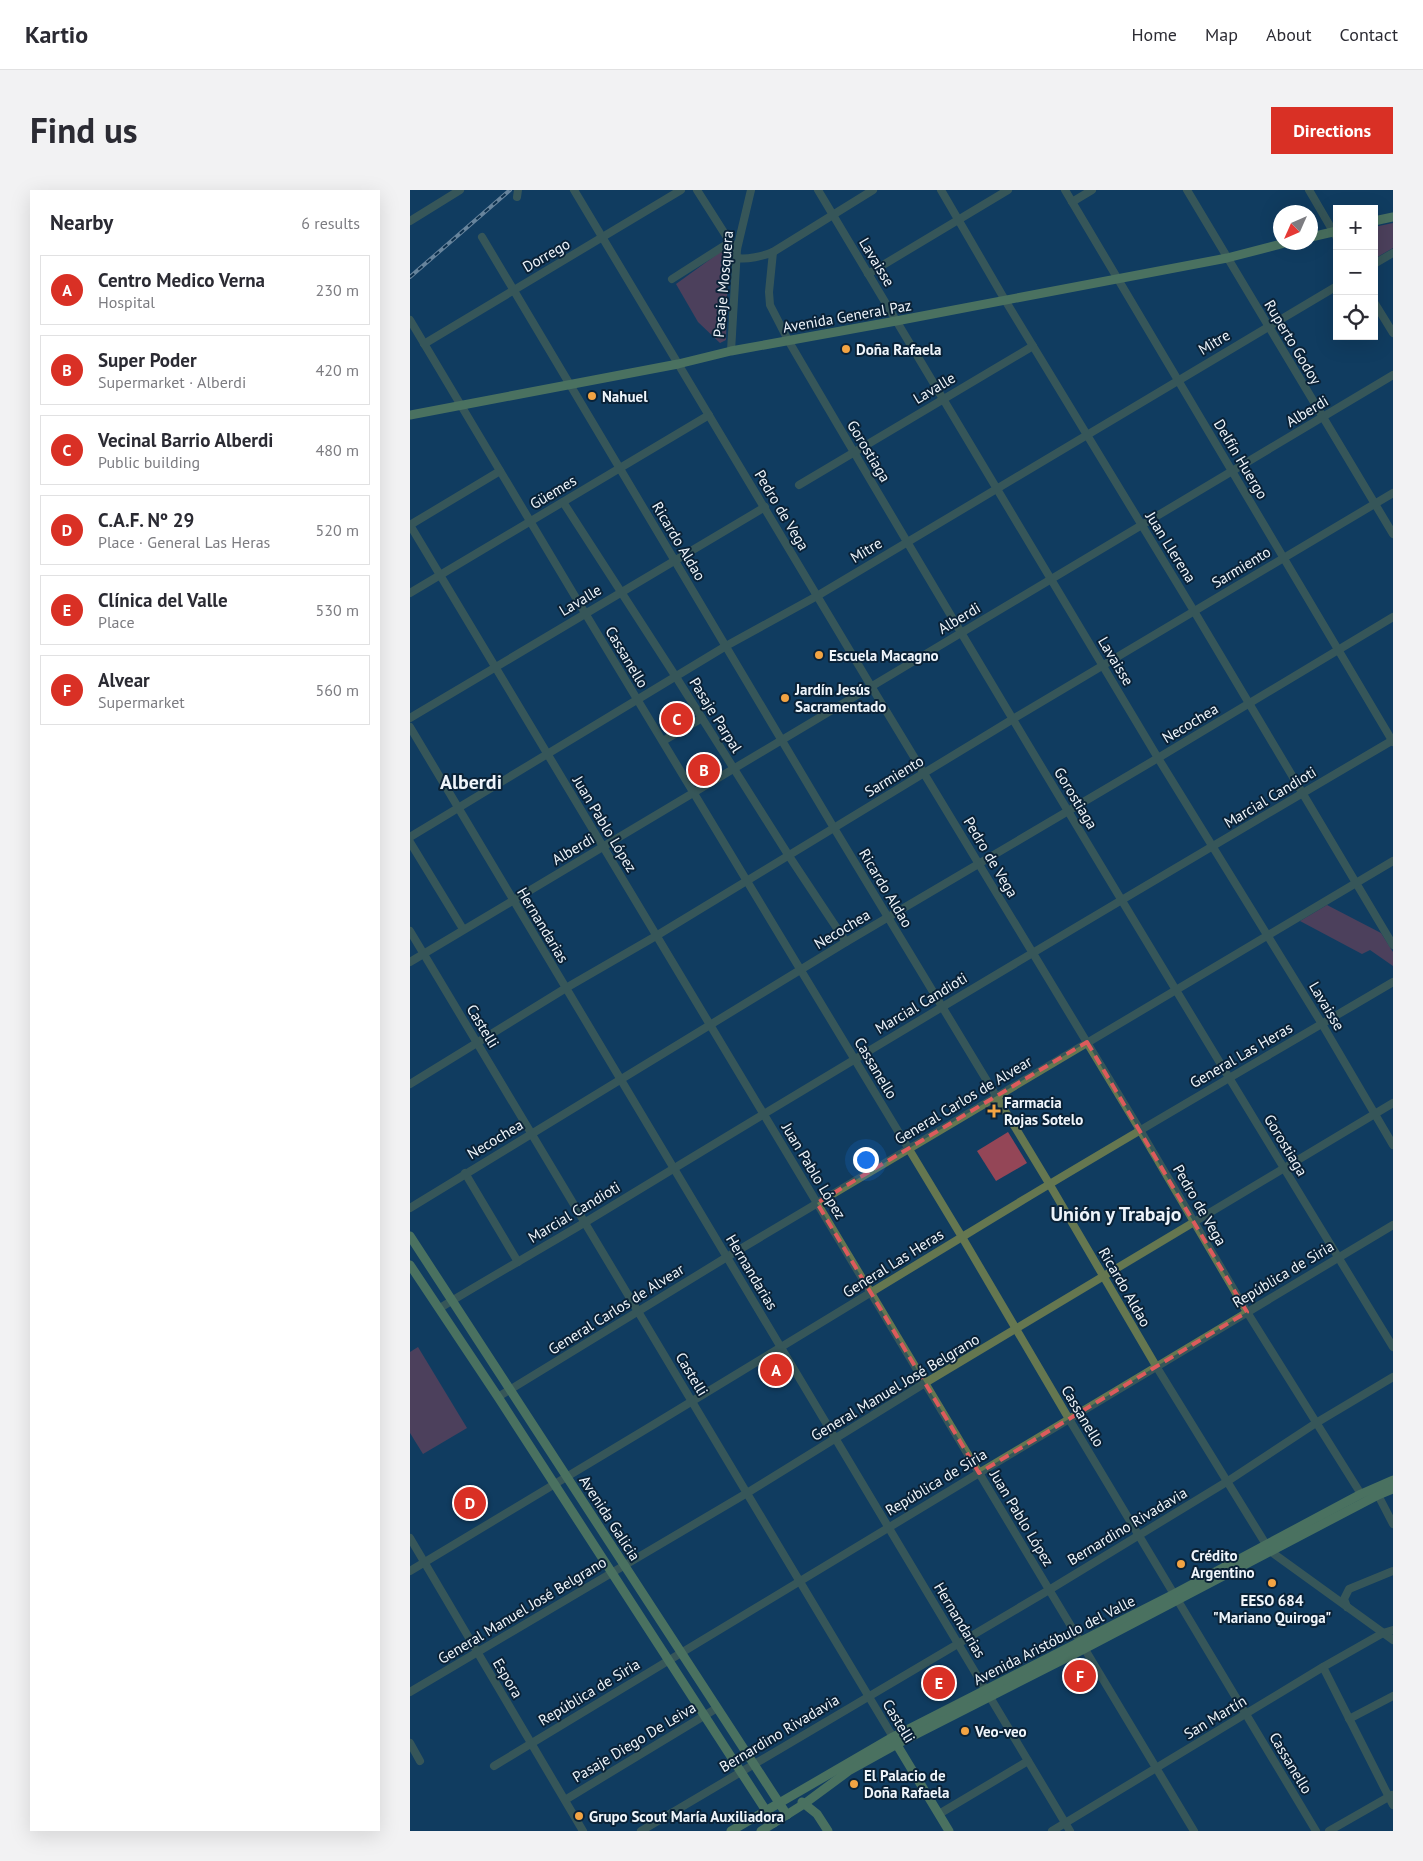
<!DOCTYPE html>
<html lang="en">
<head>
<meta charset="utf-8">
<style>
  :root { --surface:#fff; --page:#f2f2f3; --text:#2b2b33; --muted:#7c7c81; --line:#e1e1e2; --accent:#d93025 }
  body { margin:0; font-family:"PT Sans",sans-serif; background:var(--page); color:var(--text) }
  .controls { position:absolute; right:15px; top:15px; display:grid; overflow:hidden; border-radius:0px; box-shadow:0 5px 20px #0002 }
  .controls button { width:45px; height:45px; display:grid; place-items:center; padding:0; border:0; border-bottom:1px solid var(--line); background:var(--surface); color:var(--text); font:25px sans-serif }
  .compass { position:absolute; left:863px; top:15px; width:45px; height:45px; border-radius:50%; background:var(--surface); box-shadow:0 5px 20px #0002; rotate:225deg }
  .you { position:absolute; left:455px; top:969px; width:18px; height:18px; margin:-12px; border:4px solid #fff; border-radius:50%; background:#1a73e8; box-shadow:0 0 0 8px #1a73e833 }
  .badge { display:grid; place-items:center; width:32px; height:32px; border-radius:50%; background:var(--accent); color:#fff; font-size:16px; font-weight:700 }
  .pin { position:absolute; translate:-50% -50%; border:2px solid #fff; box-shadow:0 1px 5px #0006 }
  .list { margin:0; padding:0; list-style:none }
  h2 { display:flex; justify-content:space-between; align-items:center; height:65px; margin:0; padding:0 20px; font-size:21px }
  h2 small { font-size:16px; font-weight:400; color:var(--muted) }
  .list li { display:grid; grid-template-columns:32px 1fr auto; gap:15px; align-items:center; box-sizing:border-box; height:70px; margin:0 10px 10px; padding:0 10px; border:1px solid var(--line); border-radius:0px }
  .list b { display:block; font-size:19px; white-space:nowrap }
  .list p { margin:0; font-size:16px; white-space:nowrap; color:var(--muted) }
  .list em { font-size:16px; font-style:normal; color:var(--muted) }
  .icon { flex:none; width:28px; height:28px; fill:none; stroke:currentColor; stroke-width:2; stroke-linecap:round; stroke-linejoin:round }
  .map { position:relative; flex:none; width:983px; height:1641px; overflow:hidden; border-radius:0px }
  header { display:flex; align-items:center; gap:30px; box-sizing:border-box; height:70px; padding:0 25px; background:var(--surface); border-bottom:1px solid var(--line) }
  header strong { font-size:24px }
  nav { display:flex; gap:28px; margin-inline-start:auto; font-size:18px }
  .intro { display:flex; align-items:center; justify-content:space-between; box-sizing:border-box; height:120px; padding:0 30px }
  h1 { margin:0; font-size:35px }
  .button { padding:12px 22px; border-radius:0px; background:var(--accent); color:#fff; font-size:18px; font-weight:700 }
  main { display:flex; gap:30px; padding:0 30px }
  aside { flex:1; background:var(--surface); border-radius:0px; box-shadow:0 5px 20px #0002 }
  .map>svg:first-child { display:block }
  .green { fill:#944657 }
  .lines { fill:none; stroke-linecap:round; stroke-linejoin:round }
  .minor { stroke:#657750; stroke-width:8 }
  .major { stroke:#90b261; stroke-width:9 }
  .rail-casing { stroke:#d0dbe5; stroke-width:4 }
  .rail { stroke:#0a2237; stroke-width:2; stroke-dasharray:5.5; stroke-linecap:butt }
  .marked { fill:none; stroke:#dc5b5c; stroke-width:4; stroke-dasharray:10 6; stroke-linejoin:round }
  .poi-dot { fill:#f3a443; stroke:#0a2237; stroke-width:2 }
  .labels { text-anchor:middle; dominant-baseline:central; stroke-width:4; stroke-linejoin:round; paint-order:stroke }
  .street-label { font-size:15px; fill:#eef4fa; stroke:#0a2237 }
  .poi-label { font-size:15px; font-weight:bold; fill:#eef4fa; stroke:#0a2237; text-anchor:start }
  .district-label { font-size:20px; font-weight:bold; fill:#eef4fa; stroke:#0a2237 }
</style>
</head>
<body>
<header>
<strong>Kartio</strong>
<nav><a>Home</a><a>Map</a><a>About</a><a>Contact</a></nav>
</header>
<div class="intro"><h1>Find us</h1><a class="button">Directions</a></div>
<main>
<aside>
<h2>Nearby<small>6 results</small></h2>
<ul class="list">
<li><span class="badge">A</span><div><b>Centro Medico Verna</b><p>Hospital</p></div><em>230 m</em></li>
<li><span class="badge">B</span><div><b>Super Poder</b><p>Supermarket · Alberdi</p></div><em>420 m</em></li>
<li><span class="badge">C</span><div><b>Vecinal Barrio Alberdi</b><p>Public building</p></div><em>480 m</em></li>
<li><span class="badge">D</span><div><b>C.A.F. Nº 29</b><p>Place · General Las Heras</p></div><em>520 m</em></li>
<li><span class="badge">E</span><div><b>Clínica del Valle</b><p>Place</p></div><em>530 m</em></li>
<li><span class="badge">F</span><div><b>Alvear</b><p>Supermarket</p></div><em>560 m</em></li>
</ul>
</aside>
<div class="map">
<svg width="983" height="1641" viewBox="0 0 983 1641">
  <rect width="100%" height="100%" fill="#103c60"/>
  <g class="green">
    <polygon points="983,33 983,58 964,69 964,37"/>
    <polygon points="313,60 318,66 316,150 310,153 288,132 266,94"/>
    <polygon points="917,715 971,743 983,762 983,776 960,760 952,764 890,731"/>
    <polygon points="598,942 617,973 586,991 567,961"/>
    <polygon points="8,1157 57,1238 13,1264 0,1243 0,1162"/>
  </g>
  <g class="lines">
    <g class="minor">
      <polyline points="164,0 461,496 730,940 837,1122 951,1304 968,1305 983,1334"/>
      <polyline points="287,0 320,52 327,59"/>
      <polyline points="408,0 748,568 912,834 983,955"/>
      <polyline points="531,0 595,110 784,421 983,755"/>
      <polyline points="655,0 983,552"/>
      <polyline points="777,0 983,344"/>
      <polyline points="899,0 927,48"/>
      <polyline points="107,7 108,0"/>
      <polyline points="662,12 682,0"/>
      <polyline points="0,31 50,0"/>
      <polyline points="72,47 424,638 640,995 746,1176 860,1361 983,1450"/>
      <path d="M 363,62 L 359,102 L 360,115 L 378,150 C 576,488 779,823 983,1157"/>
      <path d="M 327,68 C 336,70 354,66 363,62 L 463,0"/>
      <polyline points="964,74 983,63"/>
      <polyline points="458,84 598,0"/>
      <polyline points="262,89 320,52"/>
      <polyline points="964,112 983,143"/>
      <polyline points="0,130 175,423 552,1047 659,1229 906,1641"/>
      <polyline points="14,154 271,0"/>
      <polyline points="321,161 327,59 341,0"/>
      <polyline points="389,295 623,156"/>
      <polyline points="153,312 266,487 379,666 436,752"/>
      <polyline points="0,335 784,1641"/>
      <polyline points="0,335 90,281"/>
      <polyline points="0,403 299,225"/>
      <polyline points="0,528 355,317"/>
      <polyline points="0,537 660,1641"/>
      <polyline points="253,551 292,528"/>
      <polyline points="0,647 316,456 407,406 927,96"/>
      <polyline points="0,652 53,739"/>
      <polyline points="0,741 483,1547"/>
      <polyline points="0,772 983,185"/>
      <polyline points="0,894 156,798 246,746 603,529 983,303"/>
      <polyline points="55,983 108,1072"/>
      <polyline points="0,1018 436,752 748,568 983,427"/>
      <path d="M 30,1118 C 79,1088 129,1060 179,1030 C 445,868 714,708 983,550"/>
      <polyline points="88,1207 317,1067 983,671"/>
      <polyline points="0,1348 173,1641"/>
      <path d="M 0,1381 C 185,1271 368,1159 552,1047 C 694,960 839,877 983,792"/>
      <polyline points="937,1417 934,1409 939,1399 983,1381"/>
      <polyline points="913,1477 983,1615"/>
      <polyline points="0,1502 337,1303 515,1193 983,913"/>
      <polyline points="939,1529 983,1506"/>
      <polyline points="0,1553 10,1571"/>
      <polyline points="84,1576 569,1283 983,1035"/>
      <polyline points="155,1610 307,1518"/>
      <polyline points="529,1624 618,1571"/>
      <polyline points="231,1641 639,1400 818,1291 906,1233 983,1187"/>
      <polyline points="642,1641 913,1477 973,1443 983,1440"/>
      <polyline points="919,1641 982,1605"/>
    </g>
    <g class="major">
      <polyline points="964,31 983,27"/>
      <polyline points="901,47 927,41"/>
      <polyline points="0,225 268,174 321,161 486,131 817,68 879,52"/>
      <polyline points="0,1046 377,1625"/>
      <polyline points="0,1075 88,1207 364,1633"/>
      <polyline points="484,1550 539,1641"/>
      <polyline points="392,1612 407,1624 418,1641"/>
      <polyline points="321,1641 483,1547 764,1404 951,1304 983,1290"/>
      <polyline points="351,1641 394,1614 440,1580 487,1554 674,1459 968,1305 983,1299"/>
    </g>
    <g class="rail-casing">
      <polyline id="rail" points="0,87 100,0"/>
    </g>
    <use href="#rail" class="rail"/>
  </g>
  <path d="M0 0H983V1641H0ZM 677,852 L 837,1122 L 569,1283 L 407,1013 Z" fill="#103c60" fill-opacity=".55" fill-rule="evenodd"/>
  <path class="marked" d="M 677,852 L 837,1122 L 569,1283 L 407,1013 Z"/>
  <g class="poi-dot">
    <circle cx="436" cy="159" r="5"/>
    <circle cx="182" cy="206" r="5"/>
    <circle cx="409" cy="465" r="5"/>
    <circle cx="375" cy="508" r="5"/>
    <path d="M581.5 913.5h5v5h5v5h-5v5h-5v-5h-5v-5h5z"/>
    <circle cx="771" cy="1374" r="5"/>
    <circle cx="862" cy="1393" r="5"/>
    <circle cx="555" cy="1541" r="5"/>
    <circle cx="444" cy="1594" r="5"/>
    <circle cx="169" cy="1626" r="5"/>
  </g>
  <g class="labels">
    <g class="street-label">
      <text transform="translate(136 65) rotate(-30)">Dorrego</text>
      <text transform="translate(467 72) rotate(59)">Lavaisse</text>
      <text transform="translate(313 94) rotate(-85)">Pasaje Mosquera</text>
      <text transform="translate(437 126) rotate(-10)">Avenida General Paz</text>
      <text transform="translate(804 152) rotate(-31)">Mitre</text>
      <text transform="translate(883 152) rotate(59)">Ruperto Godoy</text>
      <text transform="translate(524 198) rotate(-31)">Lavalle</text>
      <text transform="translate(897 221) rotate(-31)">Alberdi</text>
      <text transform="translate(459 261) rotate(59)">Gorostiaga</text>
      <text transform="translate(831 269) rotate(59)">Delfín Huergo</text>
      <text transform="translate(143 302) rotate(-31)">Güemes</text>
      <text transform="translate(372 320) rotate(59)">Pedro de Vega</text>
      <text transform="translate(269 351) rotate(59)">Ricardo Aldao</text>
      <text transform="translate(761 357) rotate(58)">Juan Llerena</text>
      <text transform="translate(456 360) rotate(-31)">Mitre</text>
      <text transform="translate(831 377) rotate(-31)">Sarmiento</text>
      <text transform="translate(170 410) rotate(-31)">Lavalle</text>
      <text transform="translate(549 428) rotate(-31)">Alberdi</text>
      <text transform="translate(217 467) rotate(59)">Cassanello</text>
      <text transform="translate(706 471) rotate(59)">Lavaisse</text>
      <text transform="translate(306 525) rotate(58)">Pasaje Parpal</text>
      <text transform="translate(780 533) rotate(-31)">Necochea</text>
      <text transform="translate(484 586) rotate(-31)">Sarmiento</text>
      <text transform="translate(860 607) rotate(-31)">Marcial Candioti</text>
      <text transform="translate(666 608) rotate(59)">Gorostiaga</text>
      <text transform="translate(195 634) rotate(59)">Juan Pablo López</text>
      <text transform="translate(163 659) rotate(-31)">Alberdi</text>
      <text transform="translate(581 667) rotate(59)">Pedro de Vega</text>
      <text transform="translate(476 698) rotate(59)">Ricardo Aldao</text>
      <text transform="translate(133 735) rotate(59)">Hernandarias</text>
      <text transform="translate(432 739) rotate(-31)">Necochea</text>
      <text transform="translate(511 813) rotate(-31)">Marcial Candioti</text>
      <text transform="translate(917 816) rotate(59)">Lavaisse</text>
      <text transform="translate(73 836) rotate(59)">Castelli</text>
      <text transform="translate(831 865) rotate(-30)">General Las Heras</text>
      <text transform="translate(466 878) rotate(59)">Cassanello</text>
      <text transform="translate(553 910) rotate(-31)">General Carlos de Alvear</text>
      <text transform="translate(85 949) rotate(-31)">Necochea</text>
      <text transform="translate(876 955) rotate(59)">Gorostiaga</text>
      <text transform="translate(404 981) rotate(59)">Juan Pablo López</text>
      <text transform="translate(790 1015) rotate(60)">Pedro de Vega</text>
      <text transform="translate(164 1022) rotate(-31)">Marcial Candioti</text>
      <text transform="translate(483 1073) rotate(-32)">General Las Heras</text>
      <text transform="translate(342 1082) rotate(59)">Hernandarias</text>
      <text transform="translate(873 1084) rotate(-31)">República de Siria</text>
      <text transform="translate(715 1097) rotate(60)">Ricardo Aldao</text>
      <text transform="translate(206 1119) rotate(-32)">General Carlos de Alvear</text>
      <text transform="translate(282 1184) rotate(59)">Castelli</text>
      <text transform="translate(485 1197) rotate(-31)">General Manuel José Belgrano</text>
      <text transform="translate(673 1226) rotate(59)">Cassanello</text>
      <text transform="translate(526 1292) rotate(-31)">República de Siria</text>
      <text transform="translate(200 1328) rotate(57)">Avenida Galicia</text>
      <text transform="translate(612 1328) rotate(59)">Juan Pablo López</text>
      <text transform="translate(717 1336) rotate(-31)">Bernardino Rivadavia</text>
      <text transform="translate(112 1420) rotate(-31)">General Manuel José Belgrano</text>
      <text transform="translate(550 1430) rotate(59)">Hernandarias</text>
      <text transform="translate(644 1450) rotate(-27)">Avenida Aristóbulo del Valle</text>
      <text transform="translate(98 1488) rotate(59)">Espora</text>
      <text transform="translate(179 1502) rotate(-31)">República de Siria</text>
      <text transform="translate(805 1527) rotate(-31)">San Martín</text>
      <text transform="translate(489 1531) rotate(59)">Castelli</text>
      <text transform="translate(369 1543) rotate(-31)">Bernardino Rivadavia</text>
      <text transform="translate(224 1552) rotate(-31)">Pasaje Diego De Leiva</text>
      <text transform="translate(881 1573) rotate(59)">Cassanello</text>
    </g>
    <g class="poi-label">
      <text x="446" y="159">Doña Rafaela</text>
      <text x="192" y="206">Nahuel</text>
      <text x="419" y="465">Escuela Macagno</text>
      <text x="385" y="499">Jardín Jesús<tspan x="385" dy="17">Sacramentado</tspan></text>
      <text x="594" y="912">Farmacia<tspan x="594" dy="17">Rojas Sotelo</tspan></text>
      <text x="781" y="1365">Crédito<tspan x="781" dy="17">Argentino</tspan></text>
      <text x="862" y="1410" text-anchor="middle">EESO 684<tspan x="862" dy="17">"Mariano Quiroga"</tspan></text>
      <text x="565" y="1541">Veo-veo</text>
      <text x="454" y="1585">El Palacio de<tspan x="454" dy="17">Doña Rafaela</tspan></text>
      <text x="179" y="1626">Grupo Scout María Auxiliadora</text>
    </g>
    <g class="district-label">
      <text x="61" y="592">Alberdi</text>
      <text x="706" y="1024">Unión y Trabajo</text>
    </g>
  </g>
</svg>
<div class="controls">
<button>+</button>
<button>−</button>
<button><svg class="icon" aria-label="locate" viewBox="0 0 24 24"><circle cx="12" cy="12" r="6"/><path d="M12 2v4M12 18v4M2 12h4M18 12h4"/></svg></button>
</div>
<svg class="compass" viewBox="-18 -18 36 36"><path d="M0-13l5 13h-10z" fill="#e53935"/><path d="M0 13l5-13h-10z" fill="#7c7c81"/></svg>
<div class="you"></div>
<div class="pin badge" style="left:366px;top:1180px">A</div>
<div class="pin badge" style="left:294px;top:580px">B</div>
<div class="pin badge" style="left:267px;top:529px">C</div>
<div class="pin badge" style="left:60px;top:1313px">D</div>
<div class="pin badge" style="left:529px;top:1493px">E</div>
<div class="pin badge" style="left:670px;top:1486px">F</div>
</div>
</main>
</body>
</html>
